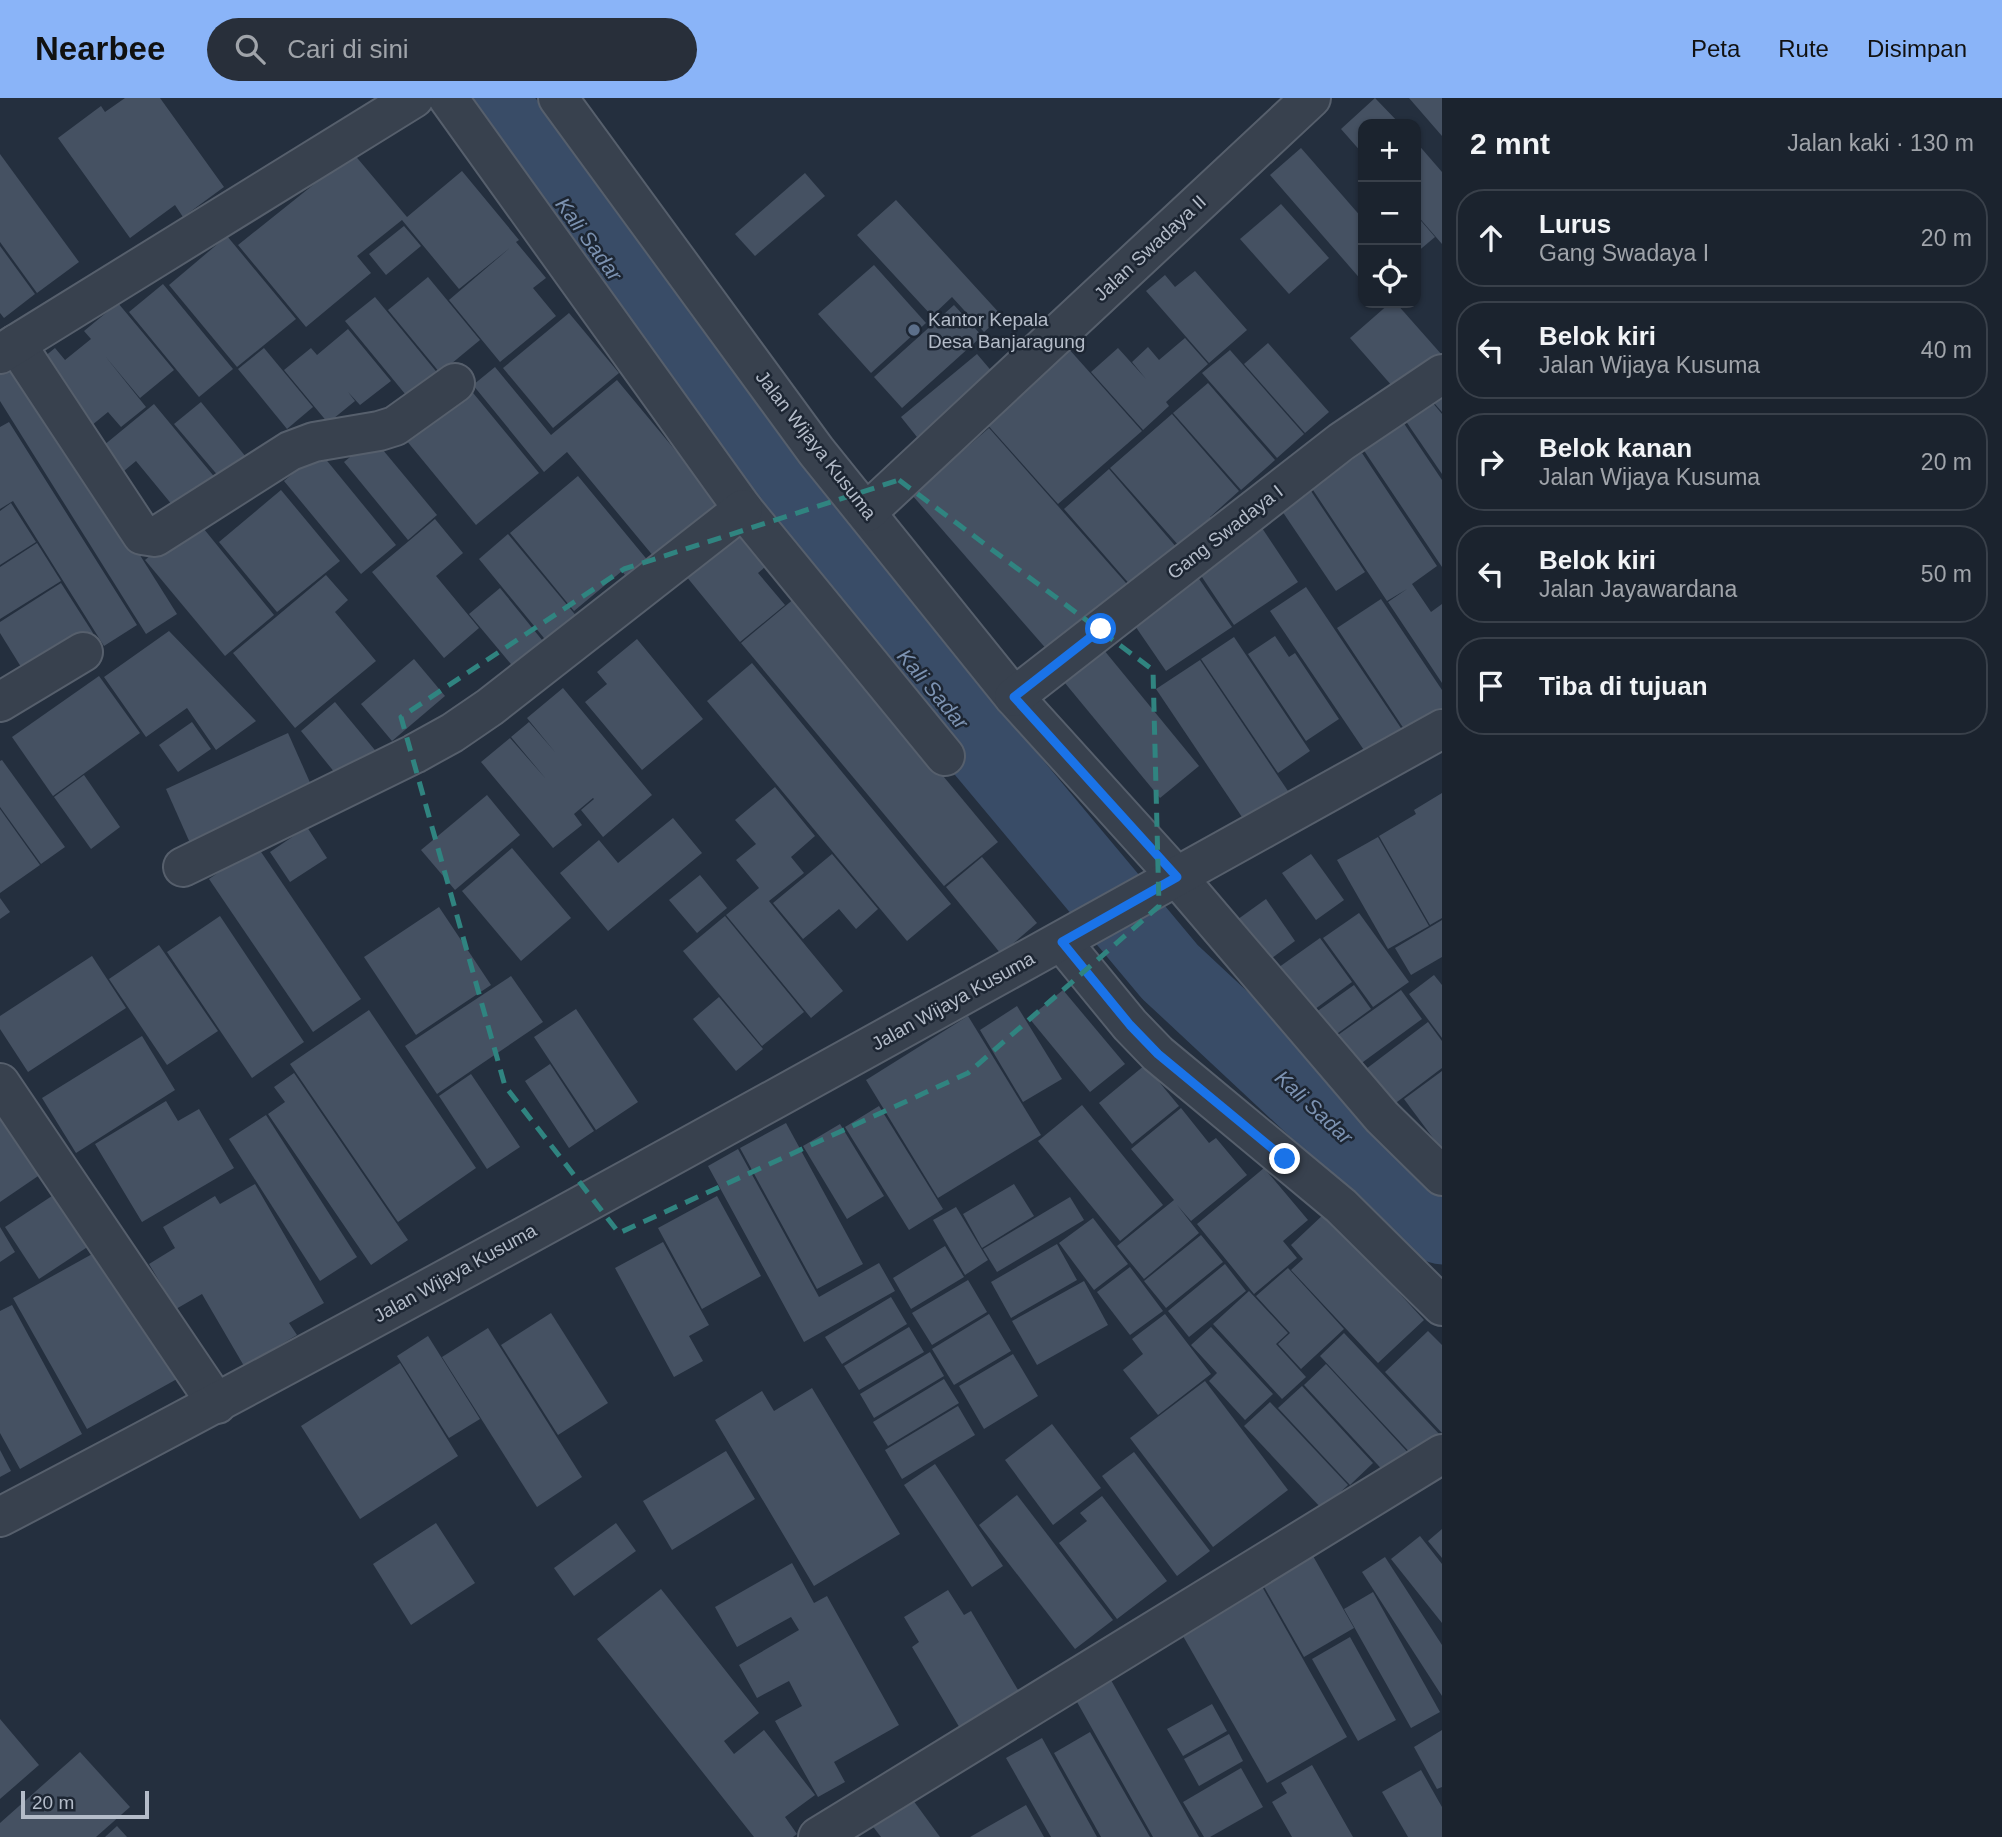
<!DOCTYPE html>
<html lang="id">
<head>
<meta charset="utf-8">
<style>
  :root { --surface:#1b232e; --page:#282f3a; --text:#f1f3f6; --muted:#a0a4aa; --line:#39404a; --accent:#8ab4f8 }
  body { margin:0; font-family:Helvetica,sans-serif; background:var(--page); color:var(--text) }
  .controls { position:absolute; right:21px; top:21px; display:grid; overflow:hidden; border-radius:14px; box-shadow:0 2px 5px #0004 }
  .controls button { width:63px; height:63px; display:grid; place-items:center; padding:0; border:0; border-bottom:2px solid var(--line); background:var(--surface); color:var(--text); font:35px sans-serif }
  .scale { position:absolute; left:21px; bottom:18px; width:128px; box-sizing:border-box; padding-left:7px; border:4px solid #b4bcc9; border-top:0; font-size:19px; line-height:24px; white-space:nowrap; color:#b4bcc9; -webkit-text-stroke:5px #1d2633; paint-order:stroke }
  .stop { position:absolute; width:21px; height:21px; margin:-16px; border:5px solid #1a73e8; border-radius:50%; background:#fff }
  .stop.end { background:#1a73e8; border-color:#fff; box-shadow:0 2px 7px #0008 }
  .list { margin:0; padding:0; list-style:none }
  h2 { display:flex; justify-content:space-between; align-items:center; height:91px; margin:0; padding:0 28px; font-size:30px }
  h2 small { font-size:23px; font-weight:400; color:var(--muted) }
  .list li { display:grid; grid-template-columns:46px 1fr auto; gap:21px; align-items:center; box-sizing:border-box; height:98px; margin:0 14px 14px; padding:0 14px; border:2px solid var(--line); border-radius:28px }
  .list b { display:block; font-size:26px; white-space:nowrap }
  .list p { margin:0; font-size:23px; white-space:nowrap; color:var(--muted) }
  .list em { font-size:23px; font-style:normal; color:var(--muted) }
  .icon { flex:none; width:38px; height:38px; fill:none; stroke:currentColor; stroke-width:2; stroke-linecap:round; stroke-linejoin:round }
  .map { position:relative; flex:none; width:1442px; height:1739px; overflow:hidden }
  header { display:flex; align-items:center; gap:42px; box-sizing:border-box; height:98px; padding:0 35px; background:var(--accent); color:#111 }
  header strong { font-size:33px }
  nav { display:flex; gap:38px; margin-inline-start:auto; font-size:24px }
  .search { width:490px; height:63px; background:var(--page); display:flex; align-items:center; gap:18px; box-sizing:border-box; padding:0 24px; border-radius:38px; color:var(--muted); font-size:26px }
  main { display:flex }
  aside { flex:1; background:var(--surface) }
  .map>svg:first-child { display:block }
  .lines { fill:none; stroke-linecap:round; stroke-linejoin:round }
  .river { stroke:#394c67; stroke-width:77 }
  .building { fill:#455162 }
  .minor-casing { stroke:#565f6c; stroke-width:42 }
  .minor { stroke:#38414e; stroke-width:38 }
  .route { stroke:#1a73e8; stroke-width:9 }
  .marked { fill:none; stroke:#308480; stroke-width:5; stroke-dasharray:14 9; stroke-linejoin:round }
  .service-dot { fill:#5c6f8a; stroke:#1d2633; stroke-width:2.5 }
  .labels { text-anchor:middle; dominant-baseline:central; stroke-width:5; stroke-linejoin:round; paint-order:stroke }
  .street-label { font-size:19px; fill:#b4bcc9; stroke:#1d2633 }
  .poi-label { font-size:19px; fill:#b4bcc9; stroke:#1d2633; text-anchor:start }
  .water-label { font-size:21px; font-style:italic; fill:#7c92b1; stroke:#1d2633 }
</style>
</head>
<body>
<header>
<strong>Nearbee</strong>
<div class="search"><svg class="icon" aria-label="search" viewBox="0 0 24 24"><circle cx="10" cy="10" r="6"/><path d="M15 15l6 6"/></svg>Cari di sini</div>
<nav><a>Peta</a><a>Rute</a><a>Disimpan</a></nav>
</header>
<main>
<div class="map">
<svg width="1442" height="1739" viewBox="0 0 1442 1739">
  <rect width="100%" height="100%" fill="#242f3e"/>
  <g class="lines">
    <polyline class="river" points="485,0 516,37 764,380 899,550 1170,874 1442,1128"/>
  </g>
  <g class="building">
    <polygon points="125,0 160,0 224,89 183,119 175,107 130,140 58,40 101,8 105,14"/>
    <polygon points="1375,0 1400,26 1363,26 1363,56 1341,31"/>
    <polygon points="1409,0 1442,0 1442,38"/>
    <polygon points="1416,44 1442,74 1442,146 1416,116"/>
    <polygon points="1301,50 1363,121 1363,184 1270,77"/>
    <polygon points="353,55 407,119 462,73 519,142 516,144 546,180 533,190 556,218 500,264 449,202 511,149 459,191 402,122 357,158 371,175 306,229 238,147"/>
    <polygon points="0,56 79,164 37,195 0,144"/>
    <polygon points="805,75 825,98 755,158 735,136"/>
    <polygon points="896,102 1002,218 984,234 952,199 932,218 857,137"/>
    <polygon points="1281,106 1329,160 1289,196 1240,141"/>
    <polygon points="1416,117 1435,139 1416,155"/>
    <polygon points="404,128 421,148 386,177 369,156"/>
    <polygon points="227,138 296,221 237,269 169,187"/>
    <polygon points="0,148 35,196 4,220 0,215"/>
    <polygon points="874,167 926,225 871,275 818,216"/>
    <polygon points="1195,173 1247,232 1209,265 1146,193 1165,177 1175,189"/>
    <polygon points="428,179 480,242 440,275 388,212"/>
    <polygon points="163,186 233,271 199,299 129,214"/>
    <polygon points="375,199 444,283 415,308 345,223"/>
    <polygon points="118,205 174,272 140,300 105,258 146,309 121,329 108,314 86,332 33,268 55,250 65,262 91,241 84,233"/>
    <polygon points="1390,205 1396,205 1442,257 1442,260 1400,297 1350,240"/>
    <polygon points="954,207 982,238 902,310 874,279"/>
    <polygon points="569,215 619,275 553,330 503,270"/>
    <polygon points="348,231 391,283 360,307 348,294 355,303 328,325 284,272 311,250 317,257"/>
    <polygon points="1185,240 1208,266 1166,304 1169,308 1143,332 1091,274 1118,250 1146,281 1132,264 1148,249 1159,262"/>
    <polygon points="1268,245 1329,314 1305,335 1244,266"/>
    <polygon points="264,250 313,309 287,331 238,271"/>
    <polygon points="1068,250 1142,333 1058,406 985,324"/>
    <polygon points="1230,252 1304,336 1277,360 1202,275"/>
    <polygon points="977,256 994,276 917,339 901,319"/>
    <polygon points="19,265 177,516 146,536 0,303 0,277"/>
    <polygon points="495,269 551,337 617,282 724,411 659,465 567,354 544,374 473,287"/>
    <polygon points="1208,285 1275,362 1241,392 1173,315"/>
    <polygon points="1442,286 1442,314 1428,298"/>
    <polygon points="469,290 539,375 476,427 406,342"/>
    <polygon points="1427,298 1442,316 1442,376 1403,319"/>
    <polygon points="201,304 246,359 220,380 174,326"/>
    <polygon points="154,306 217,382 178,414 136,363 113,382 92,357"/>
    <polygon points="1172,316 1239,393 1210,419 1211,421 1180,449 1110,370"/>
    <polygon points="1401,321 1442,382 1442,469 1361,348"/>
    <polygon points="9,324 137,527 104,548 13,403 0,411 0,329"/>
    <polygon points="989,330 1134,494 1056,562 912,397"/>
    <polygon points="373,340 437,417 408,442 344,364"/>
    <polygon points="319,353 396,447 361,476 284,383"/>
    <polygon points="1362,355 1437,468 1412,486 1431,514 1442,506 1442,585 1388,504 1407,491 1387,503 1311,389"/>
    <polygon points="1109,371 1184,458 1139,497 1064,411"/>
    <polygon points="578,378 654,470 633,488 622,473 574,513 510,435"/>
    <polygon points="1307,387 1365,474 1336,493 1278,407"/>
    <polygon points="281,392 340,463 277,514 219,444"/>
    <polygon points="11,405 36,444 0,467 0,413"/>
    <polygon points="195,420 274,517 225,558 145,462"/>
    <polygon points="435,421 463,455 436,478 479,530 444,560 372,474"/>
    <polygon points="1260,427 1298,484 1234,527 1196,470"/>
    <polygon points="743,430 771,464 758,475 785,507 740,544 686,478"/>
    <polygon points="508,436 583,526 553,551 479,461"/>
    <polygon points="37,445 61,483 0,521 0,469"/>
    <polygon points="1195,475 1232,529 1166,573 1129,519"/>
    <polygon points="326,477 348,502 335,514 376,563 295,630 233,555"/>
    <polygon points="61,485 93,535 26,577 0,535 0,524"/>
    <polygon points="1306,489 1407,639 1372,664 1270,513"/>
    <polygon points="500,490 551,553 521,578 469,516"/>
    <polygon points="795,500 998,744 944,788 741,545"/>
    <polygon points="1381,501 1442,592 1442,618 1410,640 1337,530"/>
    <polygon points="169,533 256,623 216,652 187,610 146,639 104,579"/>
    <polygon points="1275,538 1289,559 1295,555 1339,621 1306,643 1248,556"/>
    <polygon points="1234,539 1310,653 1278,675 1201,561"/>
    <polygon points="637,541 703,621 642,672 585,604 607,586 597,574"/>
    <polygon points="1099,546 1199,668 1160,700 1060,579"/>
    <polygon points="414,561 445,598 392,643 361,606"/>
    <polygon points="1200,562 1290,696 1246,725 1156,591"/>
    <polygon points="752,565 951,806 907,843 707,603"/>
    <polygon points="99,578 140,635 53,698 12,639"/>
    <polygon points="563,590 652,697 603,739 581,712 594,701 593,700 574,716 582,727 553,750 481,664 510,640 546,681 511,639 529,624 555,654 527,620"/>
    <polygon points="335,604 379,657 344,686 301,633"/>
    <polygon points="192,624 211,651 178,674 159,647"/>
    <polygon points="288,635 312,689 190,745 166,691"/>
    <polygon points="2,662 65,749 41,766 0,709 0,663"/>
    <polygon points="84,677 120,729 91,751 54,699"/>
    <polygon points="775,689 815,738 791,759 804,775 769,803 843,893 811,920 726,817 759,790 736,762 756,746 735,722"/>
    <polygon points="1442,695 1442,820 1430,827 1379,738 1416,716 1414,712"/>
    <polygon points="487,697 520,737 455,792 421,752"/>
    <polygon points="0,711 40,767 0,795"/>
    <polygon points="673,720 702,755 608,833 560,775 599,742 618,765"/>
    <polygon points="307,729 327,760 290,784 270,754"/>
    <polygon points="1378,739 1429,828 1388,851 1337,762"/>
    <polygon points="257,748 361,901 313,934 209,781"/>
    <polygon points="512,750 571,820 521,863 462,793"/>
    <polygon points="832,756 878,811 856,831 839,811 803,841 773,805"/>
    <polygon points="1311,756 1344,802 1316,822 1282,775"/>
    <polygon points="982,759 1037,825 1001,856 946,789"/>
    <polygon points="700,777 727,810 697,835 669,802"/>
    <polygon points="0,800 10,814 0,821"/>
    <polygon points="1266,801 1295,843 1264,866 1234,824"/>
    <polygon points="439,809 491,887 416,937 364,859"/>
    <polygon points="1359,815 1409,884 1373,909 1323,840"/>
    <polygon points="220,818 304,944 252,980 167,854"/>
    <polygon points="725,818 804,914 762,948 683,853"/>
    <polygon points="1442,822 1442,859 1411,877 1395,850"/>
    <polygon points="1320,840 1352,884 1300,922 1268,877"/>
    <polygon points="159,847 218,933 167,967 109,881"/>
    <polygon points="92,858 126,910 28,974 0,931 0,918"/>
    <polygon points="1434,877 1442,887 1442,940 1409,896"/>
    <polygon points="511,878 543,924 437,996 405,948"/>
    <polygon points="1354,887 1371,911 1323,946 1305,922"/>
    <polygon points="1063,892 1125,966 1090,994 1029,920"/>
    <polygon points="1401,892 1422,921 1352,972 1331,942"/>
    <polygon points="719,899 763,951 736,973 693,921"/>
    <polygon points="1017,908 1062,981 1023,1004 980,932"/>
    <polygon points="576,911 638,1004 596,1032 534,939"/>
    <polygon points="369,912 476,1070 398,1124 290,966"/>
    <polygon points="968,918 1041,1037 938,1100 866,982"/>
    <polygon points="1428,924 1442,943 1442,970 1393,1007 1366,971"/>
    <polygon points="142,938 175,992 76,1055 42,1000"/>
    <polygon points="550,966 594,1033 569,1050 525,983"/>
    <polygon points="1145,967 1179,1008 1132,1046 1099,1005"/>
    <polygon points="1442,973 1442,1052 1404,1001"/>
    <polygon points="294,975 408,1142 371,1167 268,1016 285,1004 274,989"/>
    <polygon points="471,976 520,1049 487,1071 439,998"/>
    <polygon points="166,1003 178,1023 199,1011 234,1070 142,1124 95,1046"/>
    <polygon points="1082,1007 1163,1107 1120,1143 1038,1043"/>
    <polygon points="879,1008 943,1111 909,1132 845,1029"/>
    <polygon points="1181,1010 1209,1045 1216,1040 1247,1077 1191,1123 1177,1107 1199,1135 1144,1181 1117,1148 1174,1102 1131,1051"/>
    <polygon points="0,1017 44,1074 0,1104"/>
    <polygon points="266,1017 357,1159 320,1183 229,1041"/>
    <polygon points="786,1025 863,1166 817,1191 740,1050"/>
    <polygon points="840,1026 884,1098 847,1121 803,1048"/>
    <polygon points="738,1051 819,1199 879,1165 895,1193 804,1244 708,1068"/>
    <polygon points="1264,1070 1308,1122 1283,1143 1297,1160 1254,1196 1197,1126"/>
    <polygon points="255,1086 324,1205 289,1225 297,1237 244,1268 202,1196 176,1211 149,1166 175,1150 163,1129 215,1098 220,1106"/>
    <polygon points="1014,1086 1034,1118 982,1150 963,1116"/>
    <polygon points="58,1094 92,1146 39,1181 5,1129"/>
    <polygon points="717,1098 761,1178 702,1211 658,1130"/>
    <polygon points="1070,1099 1084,1122 997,1174 983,1151"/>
    <polygon points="956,1109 988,1162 965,1177 933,1122"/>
    <polygon points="1325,1115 1424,1222 1378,1265 1291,1172 1303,1161 1291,1147"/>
    <polygon points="1093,1120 1128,1166 1094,1192 1059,1145"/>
    <polygon points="0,1129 15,1154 0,1164"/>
    <polygon points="1201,1137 1223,1164 1166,1210 1144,1183"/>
    <polygon points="663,1144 709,1227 689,1238 703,1263 674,1279 615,1170"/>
    <polygon points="1057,1146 1077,1182 1011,1220 991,1184"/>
    <polygon points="945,1148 964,1179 911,1211 893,1180"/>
    <polygon points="103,1150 177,1281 87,1331 13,1200"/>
    <polygon points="1225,1166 1246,1193 1189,1239 1168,1213"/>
    <polygon points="1130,1169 1163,1213 1130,1237 1097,1194"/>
    <polygon points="1288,1170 1344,1231 1301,1271 1278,1246 1290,1235 1256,1198"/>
    <polygon points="968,1182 987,1214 932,1247 912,1215"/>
    <polygon points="1084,1183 1108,1227 1037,1267 1012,1223"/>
    <polygon points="1249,1193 1288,1235 1276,1246 1306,1279 1282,1301 1213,1226"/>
    <polygon points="891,1199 907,1226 842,1266 825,1239"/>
    <polygon points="12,1207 82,1336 20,1371 0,1335 0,1213"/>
    <polygon points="551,1215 608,1305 558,1337 501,1247"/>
    <polygon points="989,1216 1011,1253 954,1287 932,1251"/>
    <polygon points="1165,1216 1211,1276 1158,1317 1123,1272 1143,1256 1132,1241"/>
    <polygon points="909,1229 924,1254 859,1292 844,1268"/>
    <polygon points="1211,1229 1273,1296 1245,1322 1209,1283 1217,1275 1191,1247"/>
    <polygon points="488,1230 582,1379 537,1409 442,1259"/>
    <polygon points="1428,1233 1442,1247 1442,1335 1385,1274"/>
    <polygon points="1344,1235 1441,1338 1416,1361 1320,1258"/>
    <polygon points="428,1238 480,1321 449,1340 397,1258"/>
    <polygon points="930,1254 944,1278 874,1320 860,1296"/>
    <polygon points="1013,1256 1038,1298 984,1331 959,1288"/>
    <polygon points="400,1265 458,1358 360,1421 301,1328"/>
    <polygon points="1326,1266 1412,1359 1389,1379 1304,1287"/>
    <polygon points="944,1281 959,1305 888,1348 873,1324"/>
    <polygon points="1205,1283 1288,1392 1213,1449 1130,1340"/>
    <polygon points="1302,1288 1373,1365 1350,1387 1278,1310"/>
    <polygon points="812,1290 900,1436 814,1488 715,1322 762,1293 774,1313"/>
    <polygon points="1270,1304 1348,1387 1322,1411 1244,1328"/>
    <polygon points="958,1308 975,1337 902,1381 885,1352"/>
    <polygon points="1052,1326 1101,1390 1053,1427 1005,1362"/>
    <polygon points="0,1352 11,1373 0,1379"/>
    <polygon points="726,1353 755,1401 672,1452 643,1403"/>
    <polygon points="1134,1354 1210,1453 1177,1478 1102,1378"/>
    <polygon points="935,1366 1003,1468 972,1489 904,1387"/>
    <polygon points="1017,1397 1113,1522 1075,1551 979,1427"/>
    <polygon points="1102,1398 1167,1483 1117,1521 1059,1445 1087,1423 1080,1415"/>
    <polygon points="436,1425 475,1485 411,1527 373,1466"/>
    <polygon points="616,1425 636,1453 574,1498 554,1470"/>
    <polygon points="1442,1431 1442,1460 1428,1443"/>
    <polygon points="1420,1438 1442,1466 1442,1525 1391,1461"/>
    <polygon points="1313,1458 1354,1530 1304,1559 1263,1487"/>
    <polygon points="1385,1459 1442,1547 1442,1598 1362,1474"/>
    <polygon points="792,1465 814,1505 827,1498 899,1627 834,1664 845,1684 818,1699 775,1623 802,1608 789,1583 757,1600 739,1567 799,1532 791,1519 737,1549 715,1509"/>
    <polygon points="1260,1485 1347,1639 1267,1685 1179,1531"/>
    <polygon points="661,1491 759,1615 724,1643 734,1656 764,1632 815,1697 785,1719 797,1736 793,1739 754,1739 597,1541"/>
    <polygon points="948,1492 964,1517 971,1513 1021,1597 961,1632 912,1549 919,1544 904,1519"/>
    <polygon points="1373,1494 1440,1614 1411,1630 1344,1511"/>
    <polygon points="1350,1539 1396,1622 1358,1643 1312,1561"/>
    <polygon points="1107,1575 1199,1739 1153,1739 1072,1595"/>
    <polygon points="1212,1606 1227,1633 1183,1658 1167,1631"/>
    <polygon points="0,1621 39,1667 0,1701"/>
    <polygon points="1442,1632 1442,1689 1437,1691 1414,1649"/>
    <polygon points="1090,1634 1150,1739 1101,1739 1054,1655"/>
    <polygon points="1229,1636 1243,1663 1199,1688 1184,1661"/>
    <polygon points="1042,1640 1091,1728 1097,1739 1051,1739 1006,1660"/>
    <polygon points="80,1654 130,1709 96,1739 0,1739 0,1725"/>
    <polygon points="1312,1667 1353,1739 1292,1739 1272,1704 1287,1695 1281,1685"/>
    <polygon points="1241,1670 1263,1709 1210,1739 1204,1739 1183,1704"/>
    <polygon points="1421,1672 1442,1709 1442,1739 1408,1739 1382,1694"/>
    <polygon points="910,1698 940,1739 881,1739 871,1726"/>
    <polygon points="1026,1707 1044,1739 970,1739"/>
    <polygon points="117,1728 127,1739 105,1739"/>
  </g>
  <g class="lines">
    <g class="minor-casing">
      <g id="minor">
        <polyline points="448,0 743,411 945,658"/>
        <polyline points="558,0 816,353 1014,599 1177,779 1382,1019 1442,1078"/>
        <polyline points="16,246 142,437 155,439 290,353 314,344 379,333 395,328 455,285"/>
        <polyline points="0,256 414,0"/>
        <polyline points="867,414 1311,0"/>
        <polyline points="1014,599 1341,344 1442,276"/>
        <polyline points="0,604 83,554"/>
        <polyline points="183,769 414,656 452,635 490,609 743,411"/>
        <polyline points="1062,844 1130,927 1158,956 1341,1108 1442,1208"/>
        <polyline points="0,985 217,1306"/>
        <path d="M 0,1419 C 485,1165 963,897 1442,631"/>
        <polyline points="818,1739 1442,1356"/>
      </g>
    </g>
    <use href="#minor" class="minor"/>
  </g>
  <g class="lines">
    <polyline class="route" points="1101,531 1014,599 1177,779 1062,844 1130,927 1158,956 1285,1061"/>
  </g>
  <path class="marked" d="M 899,382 L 1153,572 L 1159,808 L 968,975 L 619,1135 L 505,988 L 401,619 L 624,471 Z"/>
  <circle class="service-dot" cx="914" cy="232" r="7"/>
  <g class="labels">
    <g class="street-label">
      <text transform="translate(1150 150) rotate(-43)">Jalan Swadaya II</text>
      <text transform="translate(816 347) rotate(52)">Jalan Wijaya Kusuma</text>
      <text transform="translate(1225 434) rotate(-38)">Gang Swadaya I</text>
      <text transform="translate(953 903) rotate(-29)">Jalan Wijaya Kusuma</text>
      <text transform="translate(455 1175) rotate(-29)">Jalan Wijaya Kusuma</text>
    </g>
    <g class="poi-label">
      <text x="928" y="221">Kantor Kepala<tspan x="928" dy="22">Desa Banjaragung</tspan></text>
    </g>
    <g class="water-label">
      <text transform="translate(589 141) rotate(54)">Kali Sadar</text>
      <text transform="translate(933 591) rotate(50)">Kali Sadar</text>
      <text transform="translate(1314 1009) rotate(43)">Kali Sadar</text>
    </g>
  </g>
</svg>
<div class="controls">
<button>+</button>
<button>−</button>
<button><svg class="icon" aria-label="locate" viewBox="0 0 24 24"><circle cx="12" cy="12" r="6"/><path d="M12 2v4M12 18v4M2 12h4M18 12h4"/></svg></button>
</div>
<div class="scale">20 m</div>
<div class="stop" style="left:1101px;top:531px"></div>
<div class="stop end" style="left:1285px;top:1061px"></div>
</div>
<aside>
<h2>2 mnt<small>Jalan kaki · 130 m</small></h2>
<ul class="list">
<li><svg class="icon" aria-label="ahead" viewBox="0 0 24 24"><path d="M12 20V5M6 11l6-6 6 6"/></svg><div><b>Lurus</b><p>Gang Swadaya I</p></div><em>20 m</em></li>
<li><svg class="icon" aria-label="left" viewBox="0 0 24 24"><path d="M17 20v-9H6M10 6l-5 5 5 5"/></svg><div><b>Belok kiri</b><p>Jalan Wijaya Kusuma</p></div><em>40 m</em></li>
<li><svg class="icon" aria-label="right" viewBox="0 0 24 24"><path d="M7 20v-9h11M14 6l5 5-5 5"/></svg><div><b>Belok kanan</b><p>Jalan Wijaya Kusuma</p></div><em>20 m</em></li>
<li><svg class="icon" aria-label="left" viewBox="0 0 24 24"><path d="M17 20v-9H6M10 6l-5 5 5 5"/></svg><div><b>Belok kiri</b><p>Jalan Jayawardana</p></div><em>50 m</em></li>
<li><svg class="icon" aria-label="arrive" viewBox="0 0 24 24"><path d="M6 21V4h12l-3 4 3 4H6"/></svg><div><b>Tiba di tujuan</b></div></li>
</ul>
</aside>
</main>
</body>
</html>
